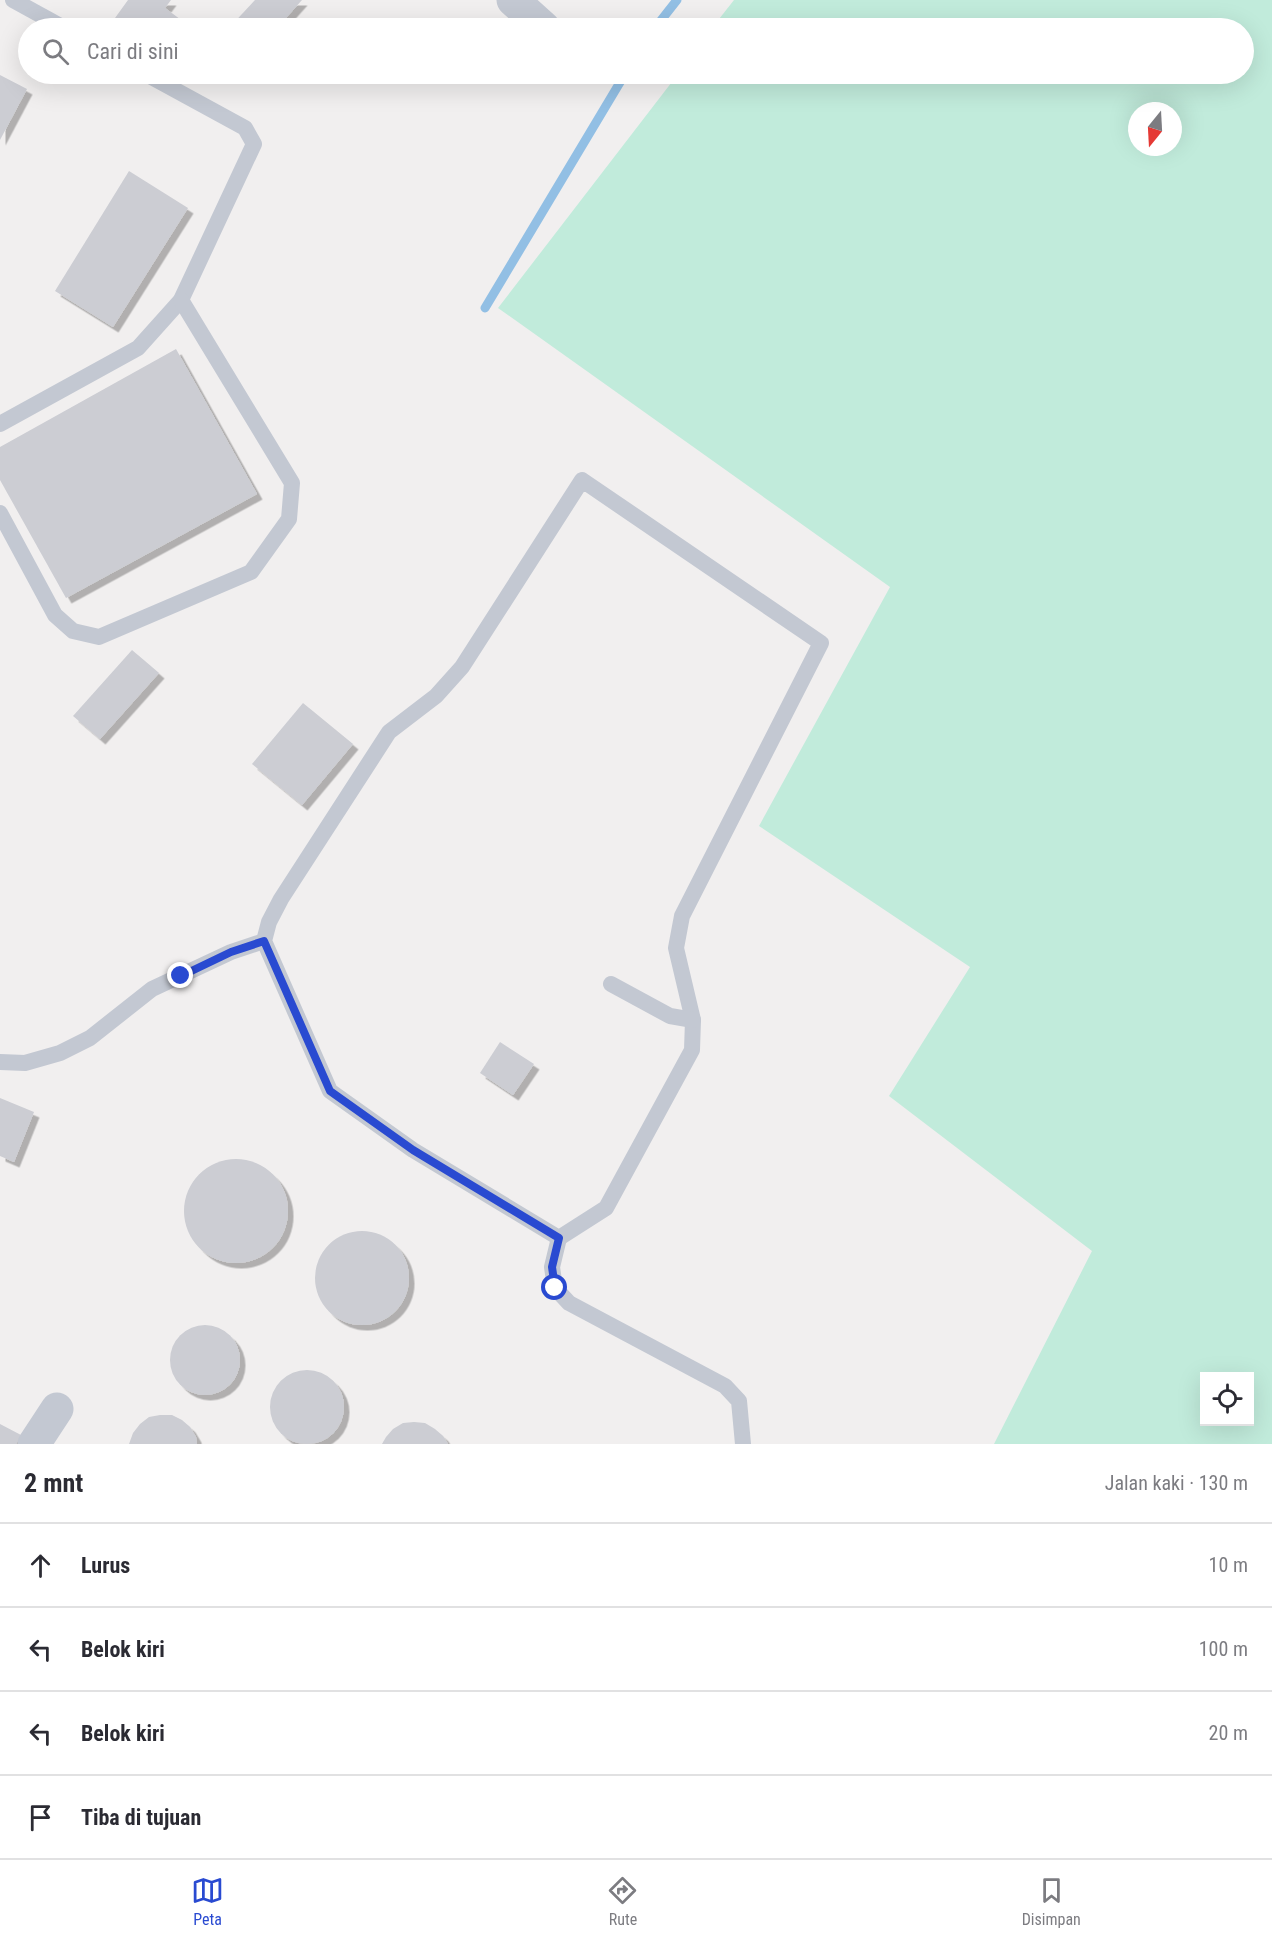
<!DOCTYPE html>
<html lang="id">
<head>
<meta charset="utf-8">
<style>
  :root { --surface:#fff; --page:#f7f7f7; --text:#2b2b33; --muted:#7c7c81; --line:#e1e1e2; --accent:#294ad1 }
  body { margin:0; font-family:"Roboto Condensed",sans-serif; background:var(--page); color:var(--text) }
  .controls { position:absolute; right:18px; bottom:18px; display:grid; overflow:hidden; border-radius:0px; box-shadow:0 6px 24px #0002 }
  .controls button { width:54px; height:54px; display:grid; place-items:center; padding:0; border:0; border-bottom:2px solid var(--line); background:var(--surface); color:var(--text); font:30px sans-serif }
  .compass { position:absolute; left:1128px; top:102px; width:54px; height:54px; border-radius:50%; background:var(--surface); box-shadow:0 6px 24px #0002; rotate:198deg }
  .stop { position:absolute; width:18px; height:18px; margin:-14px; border:4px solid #294ad1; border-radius:50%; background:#fff }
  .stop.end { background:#294ad1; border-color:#fff; box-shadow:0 2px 6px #0008 }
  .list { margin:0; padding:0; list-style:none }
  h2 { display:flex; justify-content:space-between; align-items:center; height:78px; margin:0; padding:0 24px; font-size:26px }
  h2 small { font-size:20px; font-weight:400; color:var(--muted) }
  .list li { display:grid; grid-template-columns:39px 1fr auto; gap:18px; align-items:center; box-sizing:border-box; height:84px; padding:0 24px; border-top:2px solid var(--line) }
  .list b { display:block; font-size:22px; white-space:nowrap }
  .list em { font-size:20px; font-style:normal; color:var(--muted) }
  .icon { flex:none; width:33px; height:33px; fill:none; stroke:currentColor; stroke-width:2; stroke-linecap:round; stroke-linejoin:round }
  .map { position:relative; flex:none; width:1272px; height:1444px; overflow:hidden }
  .search { position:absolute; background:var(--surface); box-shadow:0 6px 24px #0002; left:18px; right:18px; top:18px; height:66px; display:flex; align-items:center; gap:15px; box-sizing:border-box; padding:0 21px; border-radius:33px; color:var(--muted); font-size:22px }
  .sheet { height:414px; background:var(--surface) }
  nav { display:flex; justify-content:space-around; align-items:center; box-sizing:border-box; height:84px; border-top:2px solid var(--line); background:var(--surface); font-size:16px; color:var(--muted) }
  nav a { display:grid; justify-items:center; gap:3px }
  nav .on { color:var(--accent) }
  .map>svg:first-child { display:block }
  .green { fill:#c1ebdb; fill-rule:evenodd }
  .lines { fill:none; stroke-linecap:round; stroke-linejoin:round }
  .stream { stroke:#92bfe4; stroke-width:9 }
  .building { fill:#cccdd3; filter:url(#shadow) }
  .service { stroke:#c3c8d2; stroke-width:16 }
  .minor { stroke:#c3c8d2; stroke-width:33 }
  .route { stroke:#294ad1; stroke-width:8 }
</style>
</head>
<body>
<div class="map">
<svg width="1272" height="1444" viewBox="0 0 1272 1444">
  <defs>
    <filter id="shadow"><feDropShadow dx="5.5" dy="5.5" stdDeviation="0" flood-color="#0004"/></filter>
  </defs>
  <rect width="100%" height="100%" fill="#f1efef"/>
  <path class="green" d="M 734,0 L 1272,0 L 1272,1444 L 994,1444 L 1092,1251 L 889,1096 L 970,967 L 759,826 L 890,587 L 498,308 L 678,74 L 1244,74 L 1244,28 L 712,28 ZM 1137,111 L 1173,111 L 1173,147 L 1137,147 ZM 1204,1376 L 1250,1376 L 1250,1422 L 1204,1422 Z"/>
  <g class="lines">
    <g class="stream">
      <polyline points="655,28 677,0"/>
      <polyline points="485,308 625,74"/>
    </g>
  </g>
  <g class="building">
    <polygon points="128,0 171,0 165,8 192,28 129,28 115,18"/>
    <polygon points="255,0 302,0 277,28 229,28"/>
    <polygon points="0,75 27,89 0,140"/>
    <polygon points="129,171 188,208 113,327 55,291"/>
    <polygon points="176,349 257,494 66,598 0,480 0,447"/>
    <polygon points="132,650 159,673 100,739 73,716"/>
    <polygon points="303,703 353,744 302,805 252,764"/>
    <polygon points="500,1042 534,1064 513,1095 480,1073"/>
    <polygon points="0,1098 34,1112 14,1162 0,1156"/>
    <circle cx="236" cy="1211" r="52"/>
    <circle cx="362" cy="1278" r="47"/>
    <circle cx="205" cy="1360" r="35"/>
    <circle cx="307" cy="1407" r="37"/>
    <polygon points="160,1415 172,1415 182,1420 190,1427 196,1437 197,1444 129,1444 133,1433 140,1424 149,1417"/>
    <polygon points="414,1422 425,1423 435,1429 443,1436 448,1444 382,1444 386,1437 393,1429 403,1423"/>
    <polygon points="0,1424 21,1435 16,1444 0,1444"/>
  </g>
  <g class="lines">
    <g class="service">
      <polyline points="13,0 64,28"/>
      <polyline points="0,424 138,348 181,300 254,144 245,128 146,74"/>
      <polygon points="582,480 821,643 682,916 676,948 693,1020 692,1050 606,1208 559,1238 413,1150 330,1091 264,941 269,922 281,899 389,732 436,696 462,667"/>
      <polyline points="0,513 55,615 73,631 99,637 251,572 289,519 292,483 181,300"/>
      <polyline points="611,984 670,1016 693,1020"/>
      <polyline points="0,1062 25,1063 60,1053 90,1038 152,989 231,952 264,941"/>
      <polyline points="559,1238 552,1267 555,1288 569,1303 725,1386 739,1401 743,1444"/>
    </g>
    <g class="minor">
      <polyline points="513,0 544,28"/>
      <polyline points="34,1444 57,1409"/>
    </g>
  </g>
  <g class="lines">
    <polyline class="route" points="181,976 231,952 264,941 330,1091 413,1150 559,1238 552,1267 555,1288"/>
  </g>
</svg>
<div class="controls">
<button><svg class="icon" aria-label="locate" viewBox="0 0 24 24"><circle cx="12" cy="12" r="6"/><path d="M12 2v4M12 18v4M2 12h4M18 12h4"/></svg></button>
</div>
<svg class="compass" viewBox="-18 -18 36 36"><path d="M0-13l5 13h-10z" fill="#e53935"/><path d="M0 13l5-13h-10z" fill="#7c7c81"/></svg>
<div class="stop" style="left:555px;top:1288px"></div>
<div class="stop end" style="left:181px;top:976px"></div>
<div class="search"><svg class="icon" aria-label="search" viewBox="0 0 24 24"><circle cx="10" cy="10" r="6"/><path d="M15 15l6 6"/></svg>Cari di sini</div>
</div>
<section class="sheet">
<h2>2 mnt<small>Jalan kaki · 130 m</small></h2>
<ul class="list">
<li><svg class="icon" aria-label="ahead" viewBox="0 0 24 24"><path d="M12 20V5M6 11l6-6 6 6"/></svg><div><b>Lurus</b></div><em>10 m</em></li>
<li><svg class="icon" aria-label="left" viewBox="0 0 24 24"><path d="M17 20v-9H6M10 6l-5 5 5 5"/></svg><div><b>Belok kiri</b></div><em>100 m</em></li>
<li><svg class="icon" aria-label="left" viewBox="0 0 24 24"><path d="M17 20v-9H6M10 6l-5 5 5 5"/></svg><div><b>Belok kiri</b></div><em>20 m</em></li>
<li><svg class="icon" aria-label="arrive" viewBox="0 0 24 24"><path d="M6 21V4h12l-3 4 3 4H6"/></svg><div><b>Tiba di tujuan</b></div></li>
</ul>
</section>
<nav>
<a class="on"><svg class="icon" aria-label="map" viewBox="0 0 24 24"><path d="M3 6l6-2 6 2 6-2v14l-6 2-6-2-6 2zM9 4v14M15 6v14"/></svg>Peta</a>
<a><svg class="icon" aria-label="directions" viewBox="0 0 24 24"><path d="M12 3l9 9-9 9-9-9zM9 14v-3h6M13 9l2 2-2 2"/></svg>Rute</a>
<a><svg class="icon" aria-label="saved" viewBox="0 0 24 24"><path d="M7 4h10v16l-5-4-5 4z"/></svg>Disimpan</a>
</nav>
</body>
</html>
